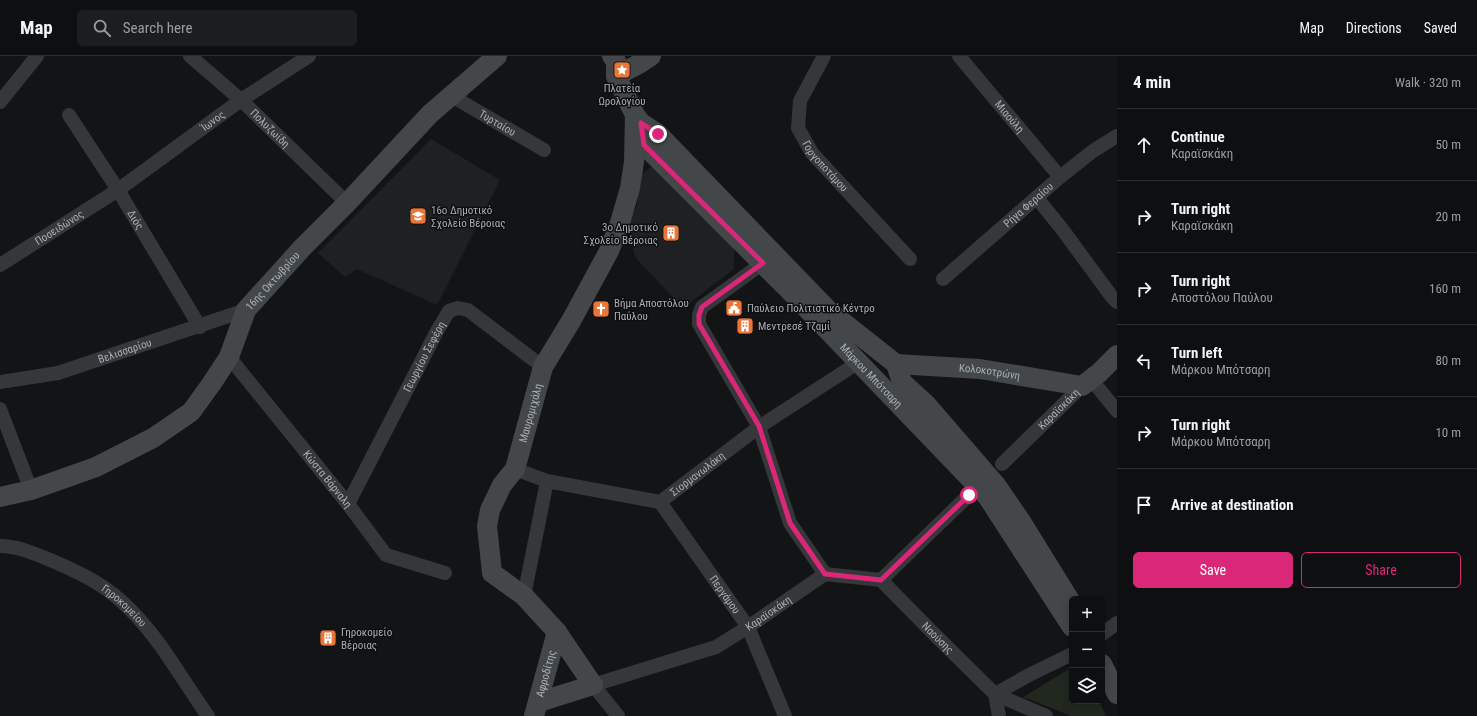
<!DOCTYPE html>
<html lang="en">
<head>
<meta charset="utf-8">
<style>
  :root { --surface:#0e0f10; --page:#1c1d1e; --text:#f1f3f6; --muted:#9b9c9f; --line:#2e2f30; --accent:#db2777 }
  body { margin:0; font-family:"Roboto Condensed",sans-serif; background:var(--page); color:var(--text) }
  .controls { position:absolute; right:12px; bottom:12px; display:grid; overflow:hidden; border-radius:6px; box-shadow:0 2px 10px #0003 }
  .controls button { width:36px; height:36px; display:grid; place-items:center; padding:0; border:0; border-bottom:1px solid var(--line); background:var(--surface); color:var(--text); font:20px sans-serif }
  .stop { position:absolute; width:12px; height:12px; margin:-9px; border:3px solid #db2777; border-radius:50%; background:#fff }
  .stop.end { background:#db2777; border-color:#fff; box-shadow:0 1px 4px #0008 }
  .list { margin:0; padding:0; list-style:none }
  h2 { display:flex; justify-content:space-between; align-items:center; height:52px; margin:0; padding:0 16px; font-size:17px }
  h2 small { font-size:13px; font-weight:400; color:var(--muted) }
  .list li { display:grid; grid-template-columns:26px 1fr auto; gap:12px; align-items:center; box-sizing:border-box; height:72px; padding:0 16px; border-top:1px solid var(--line) }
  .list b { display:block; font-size:15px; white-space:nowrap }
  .list p { margin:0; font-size:13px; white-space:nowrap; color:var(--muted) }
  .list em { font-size:13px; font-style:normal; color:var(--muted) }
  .actions { display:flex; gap:8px; padding:12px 16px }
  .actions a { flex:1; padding:9px 0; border:1px solid var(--accent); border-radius:6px; text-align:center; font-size:14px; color:var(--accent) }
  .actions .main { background:var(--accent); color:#fff }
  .icon { flex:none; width:22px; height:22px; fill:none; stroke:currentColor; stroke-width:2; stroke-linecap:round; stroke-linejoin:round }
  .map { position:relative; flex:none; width:1117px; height:660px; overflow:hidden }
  header { display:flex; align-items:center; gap:24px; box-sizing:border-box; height:56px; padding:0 20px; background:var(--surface); border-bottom:1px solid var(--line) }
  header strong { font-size:19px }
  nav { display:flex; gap:22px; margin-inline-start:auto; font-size:14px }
  .search { width:280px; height:36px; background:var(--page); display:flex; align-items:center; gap:10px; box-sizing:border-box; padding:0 14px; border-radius:6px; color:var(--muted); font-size:15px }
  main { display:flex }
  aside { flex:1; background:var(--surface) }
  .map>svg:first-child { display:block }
  .built { fill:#1f2022 }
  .green { fill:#212820 }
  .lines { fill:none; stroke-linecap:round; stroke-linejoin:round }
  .street { stroke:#35373a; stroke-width:14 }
  .secondary { stroke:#43474a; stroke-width:20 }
  .route { stroke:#db2777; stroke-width:5 }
  .labels { text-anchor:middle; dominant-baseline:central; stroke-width:3; stroke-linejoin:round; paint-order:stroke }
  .poi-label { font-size:11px; fill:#a6afb5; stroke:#0e0f10; text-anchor:start }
  .street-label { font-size:11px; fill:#a6afb5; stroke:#0e0f10 }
</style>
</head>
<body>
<header>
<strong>Map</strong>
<div class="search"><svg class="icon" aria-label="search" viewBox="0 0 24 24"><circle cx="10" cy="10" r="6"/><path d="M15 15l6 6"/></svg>Search here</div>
<nav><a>Map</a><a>Directions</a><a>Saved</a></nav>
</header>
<main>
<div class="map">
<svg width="1117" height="660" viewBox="0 0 1117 660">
  <rect width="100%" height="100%" fill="#131415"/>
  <g class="built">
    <polygon points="431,83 500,124 437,249 357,213 345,221 318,197"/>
    <polygon points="653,110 734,190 734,213 683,252 635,201 628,168 637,149 640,119"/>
  </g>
  <polygon class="green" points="1072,611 1072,645 1099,645 1106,660 1071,660 1029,643 1022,642"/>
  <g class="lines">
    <g class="street">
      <path id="s1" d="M 190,0 L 241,44 L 347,147"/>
      <path id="s2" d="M 824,0 L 800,45 L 798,72 L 812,97 L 910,203"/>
      <path id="s3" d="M 959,0 L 1060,121"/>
      <path id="s4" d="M 450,39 L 544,94"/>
      <polyline points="0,46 37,0"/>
      <path id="s5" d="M 69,59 L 118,134 L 200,271"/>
      <polyline points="1037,142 1062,173 1112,241 1117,246"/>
      <polyline points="763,207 702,251 699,259 699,268 759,371 790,467 825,518"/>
      <path id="s6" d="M 0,209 L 118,134 L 241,44 L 309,0"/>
      <path id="s7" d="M 943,223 L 1060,121 L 1093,95 L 1117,80"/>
      <path id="s8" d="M 229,301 L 348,448 L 386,499 L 445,517"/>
      <polyline points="1091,323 1117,355"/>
      <path id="s9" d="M 0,326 L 58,317 L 246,254"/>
      <polyline points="0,353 31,434"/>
      <path id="s10" d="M 1002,408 L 1082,330"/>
      <path id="s11" d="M 515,413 L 547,425 L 660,446 L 759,371 L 859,306"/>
      <path id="s12" d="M 660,446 L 748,571 L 785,660"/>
      <path id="s13" d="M 348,448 L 437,275 L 449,255 L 458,252 L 468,254 L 543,311"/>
      <path id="s14" d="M 0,490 C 19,490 38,499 55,506 C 78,516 101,527 120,544 C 157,576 180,621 208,660"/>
      <path id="s15" d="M 881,524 L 935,579 L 995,638 L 1046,660"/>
      <polyline points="881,524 969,439"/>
      <polyline points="524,540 547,425"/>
      <polyline points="1102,578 1117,567"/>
      <polyline points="995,638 1029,619 1072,598"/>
      <polyline points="995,638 999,660"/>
      <path id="s16" d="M 618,660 L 593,629 L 716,591 L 748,571 L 825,518 L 881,524"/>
    </g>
    <g class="secondary">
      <polyline points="612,0 616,5 616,20 635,59 641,67 658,78 829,255 896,308 902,326 926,348 996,429 1022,467 1072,548"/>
      <polyline points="616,20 639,8 651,0"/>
      <path id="s17" d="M 641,68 L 644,89 L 788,233 L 987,440 L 1072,571"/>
      <path id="s18" d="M 896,308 L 980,313 L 1082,330 L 1099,317 L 1117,299"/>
      <path id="s19" d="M 0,441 L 31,434 L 96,411 L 153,382 L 191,356 L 212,327 L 229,301 L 246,254 L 303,191 L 347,147 L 430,58 L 497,0"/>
      <polyline points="1102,608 1117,638"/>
      <path id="s20" d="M 539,646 L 593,629 L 557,576 L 524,540 L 492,517 L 487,470 L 490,454 L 502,429 L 515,413 L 543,311 L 571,265 L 609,195 L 620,167 L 630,132 L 634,106 L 635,59"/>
      <path id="s21" d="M 534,660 L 557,576"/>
    </g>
  </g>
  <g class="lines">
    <polyline class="route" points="658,78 641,67 644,89 763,207 702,251 699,259 699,268 759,370 790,467 825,518 881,524 969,439"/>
  </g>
  <defs>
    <g id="sight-square" transform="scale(0.9)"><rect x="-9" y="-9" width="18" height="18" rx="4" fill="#ea7536" stroke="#0e0f10"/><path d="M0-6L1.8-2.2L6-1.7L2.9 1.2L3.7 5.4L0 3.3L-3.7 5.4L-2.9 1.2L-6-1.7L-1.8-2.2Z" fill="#fff"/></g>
    <g id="school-square" transform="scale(0.9)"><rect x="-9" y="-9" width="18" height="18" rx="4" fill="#ea7536" stroke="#0e0f10"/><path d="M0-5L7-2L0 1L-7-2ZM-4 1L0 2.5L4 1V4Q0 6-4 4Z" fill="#fff"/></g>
    <g id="building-square" transform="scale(0.9)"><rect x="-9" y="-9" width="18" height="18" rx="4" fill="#ea7536" stroke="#0e0f10"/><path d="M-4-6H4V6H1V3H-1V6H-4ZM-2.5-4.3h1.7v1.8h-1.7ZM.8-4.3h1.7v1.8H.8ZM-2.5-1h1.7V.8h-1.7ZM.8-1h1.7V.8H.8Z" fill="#fff"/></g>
    <g id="civic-square" transform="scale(0.9)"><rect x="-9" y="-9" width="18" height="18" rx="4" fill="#ea7536" stroke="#0e0f10"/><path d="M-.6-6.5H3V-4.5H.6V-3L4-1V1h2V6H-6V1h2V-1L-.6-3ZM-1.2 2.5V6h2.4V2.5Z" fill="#fff"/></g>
    <g id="church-square" transform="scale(0.9)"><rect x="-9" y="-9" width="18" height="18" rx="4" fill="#ea7536" stroke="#0e0f10"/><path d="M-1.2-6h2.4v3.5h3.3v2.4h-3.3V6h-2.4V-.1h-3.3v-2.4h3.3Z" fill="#fff"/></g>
  </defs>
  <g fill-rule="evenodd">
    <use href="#sight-square" x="622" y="14"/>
    <use href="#school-square" x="418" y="160"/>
    <use href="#building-square" x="671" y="177"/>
    <use href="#civic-square" x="734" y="252"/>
    <use href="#church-square" x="601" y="253"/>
    <use href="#building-square" x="745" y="270"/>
    <use href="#building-square" x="328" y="582"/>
  </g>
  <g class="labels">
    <g class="poi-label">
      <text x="622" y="32" text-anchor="middle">Πλατεία<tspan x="622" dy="13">Ωρολογίου</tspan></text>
      <text x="431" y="154">16ο Δημοτικό<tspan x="431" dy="13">Σχολείο Βέροιας</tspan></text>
      <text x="658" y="171" text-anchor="end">3ο Δημοτικό<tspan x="658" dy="13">Σχολείο Βέροιας</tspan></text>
      <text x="614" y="247">Βήμα Αποστόλου<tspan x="614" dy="13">Παύλου</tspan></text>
      <text x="747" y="252">Παύλειο Πολιτιστικό Κέντρο</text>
      <text x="758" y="270">Μεντρεσέ Τζαμί</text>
      <text x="341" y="576">Γηροκομείο<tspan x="341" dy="13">Βέροιας</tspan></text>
    </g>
    <g class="street-label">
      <text stroke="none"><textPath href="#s3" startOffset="79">Μιαούλη</textPath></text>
      <text stroke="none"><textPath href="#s6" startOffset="257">Ίωνος</textPath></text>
      <text stroke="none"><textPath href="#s4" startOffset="55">Τυρταίου</textPath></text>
      <text stroke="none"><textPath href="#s1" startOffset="108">Πολυζωίδη</textPath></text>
      <text stroke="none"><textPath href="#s2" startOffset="125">Γοργοποτάμου</textPath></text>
      <text stroke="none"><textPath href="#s7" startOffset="113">Ρήγα Φεραίου</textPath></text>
      <text stroke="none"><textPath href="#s5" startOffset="124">Διός</textPath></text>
      <text stroke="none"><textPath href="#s6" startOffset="70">Ποσειδώνος</textPath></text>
      <text stroke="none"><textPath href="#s19" startOffset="367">16ης Οκτωβρίου</textPath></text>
      <text stroke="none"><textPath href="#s9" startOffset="129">Βελισσαρίου</textPath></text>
      <text stroke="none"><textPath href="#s13" startOffset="166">Γεωργίου Σεφέρη</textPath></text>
      <text stroke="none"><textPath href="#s18" startOffset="94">Κολοκοτρώνη</textPath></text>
      <text stroke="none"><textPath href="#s17" startOffset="345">Μάρκου Μπότσαρη</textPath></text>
      <text stroke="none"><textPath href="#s10" startOffset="79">Καραϊσκάκη</textPath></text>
      <text stroke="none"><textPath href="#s20" startOffset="379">Μαυρομιχάλη</textPath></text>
      <text stroke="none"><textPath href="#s11" startOffset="196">Σιορμανωλάκη</textPath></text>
      <text stroke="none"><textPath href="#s8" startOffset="157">Κώστα Βάρναλη</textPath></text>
      <text stroke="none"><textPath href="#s12" startOffset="113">Περγάμου</textPath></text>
      <text stroke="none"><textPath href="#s14" startOffset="140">Γηροκομείου</textPath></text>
      <text stroke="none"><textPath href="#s16" startOffset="231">Καραϊσκάκη</textPath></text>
      <text stroke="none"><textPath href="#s15" startOffset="81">Ναούσης</textPath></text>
      <text stroke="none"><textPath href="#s21" startOffset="44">Αφροδίτης</textPath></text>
    </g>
  </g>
</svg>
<div class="controls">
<button>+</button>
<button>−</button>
<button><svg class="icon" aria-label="layers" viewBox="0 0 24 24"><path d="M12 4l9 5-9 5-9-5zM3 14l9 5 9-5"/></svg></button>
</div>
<div class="stop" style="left:969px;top:439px"></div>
<div class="stop end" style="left:658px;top:78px"></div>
</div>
<aside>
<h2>4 min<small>Walk · 320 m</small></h2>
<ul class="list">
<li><svg class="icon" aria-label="ahead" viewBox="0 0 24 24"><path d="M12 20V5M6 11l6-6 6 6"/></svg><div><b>Continue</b><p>Καραϊσκάκη</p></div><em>50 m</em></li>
<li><svg class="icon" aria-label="right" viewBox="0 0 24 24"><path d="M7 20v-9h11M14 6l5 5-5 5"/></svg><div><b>Turn right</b><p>Καραϊσκάκη</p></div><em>20 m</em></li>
<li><svg class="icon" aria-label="right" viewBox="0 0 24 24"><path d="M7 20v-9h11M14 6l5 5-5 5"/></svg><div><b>Turn right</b><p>Αποστόλου Παύλου</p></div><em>160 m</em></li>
<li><svg class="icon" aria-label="left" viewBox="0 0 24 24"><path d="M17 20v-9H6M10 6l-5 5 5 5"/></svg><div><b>Turn left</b><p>Μάρκου Μπότσαρη</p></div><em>80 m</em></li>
<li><svg class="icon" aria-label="right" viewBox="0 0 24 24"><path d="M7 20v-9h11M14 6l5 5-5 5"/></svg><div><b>Turn right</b><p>Μάρκου Μπότσαρη</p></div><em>10 m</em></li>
<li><svg class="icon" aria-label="arrive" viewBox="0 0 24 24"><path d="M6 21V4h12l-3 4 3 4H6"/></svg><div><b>Arrive at destination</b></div></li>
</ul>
<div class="actions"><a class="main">Save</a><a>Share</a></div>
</aside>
</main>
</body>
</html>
